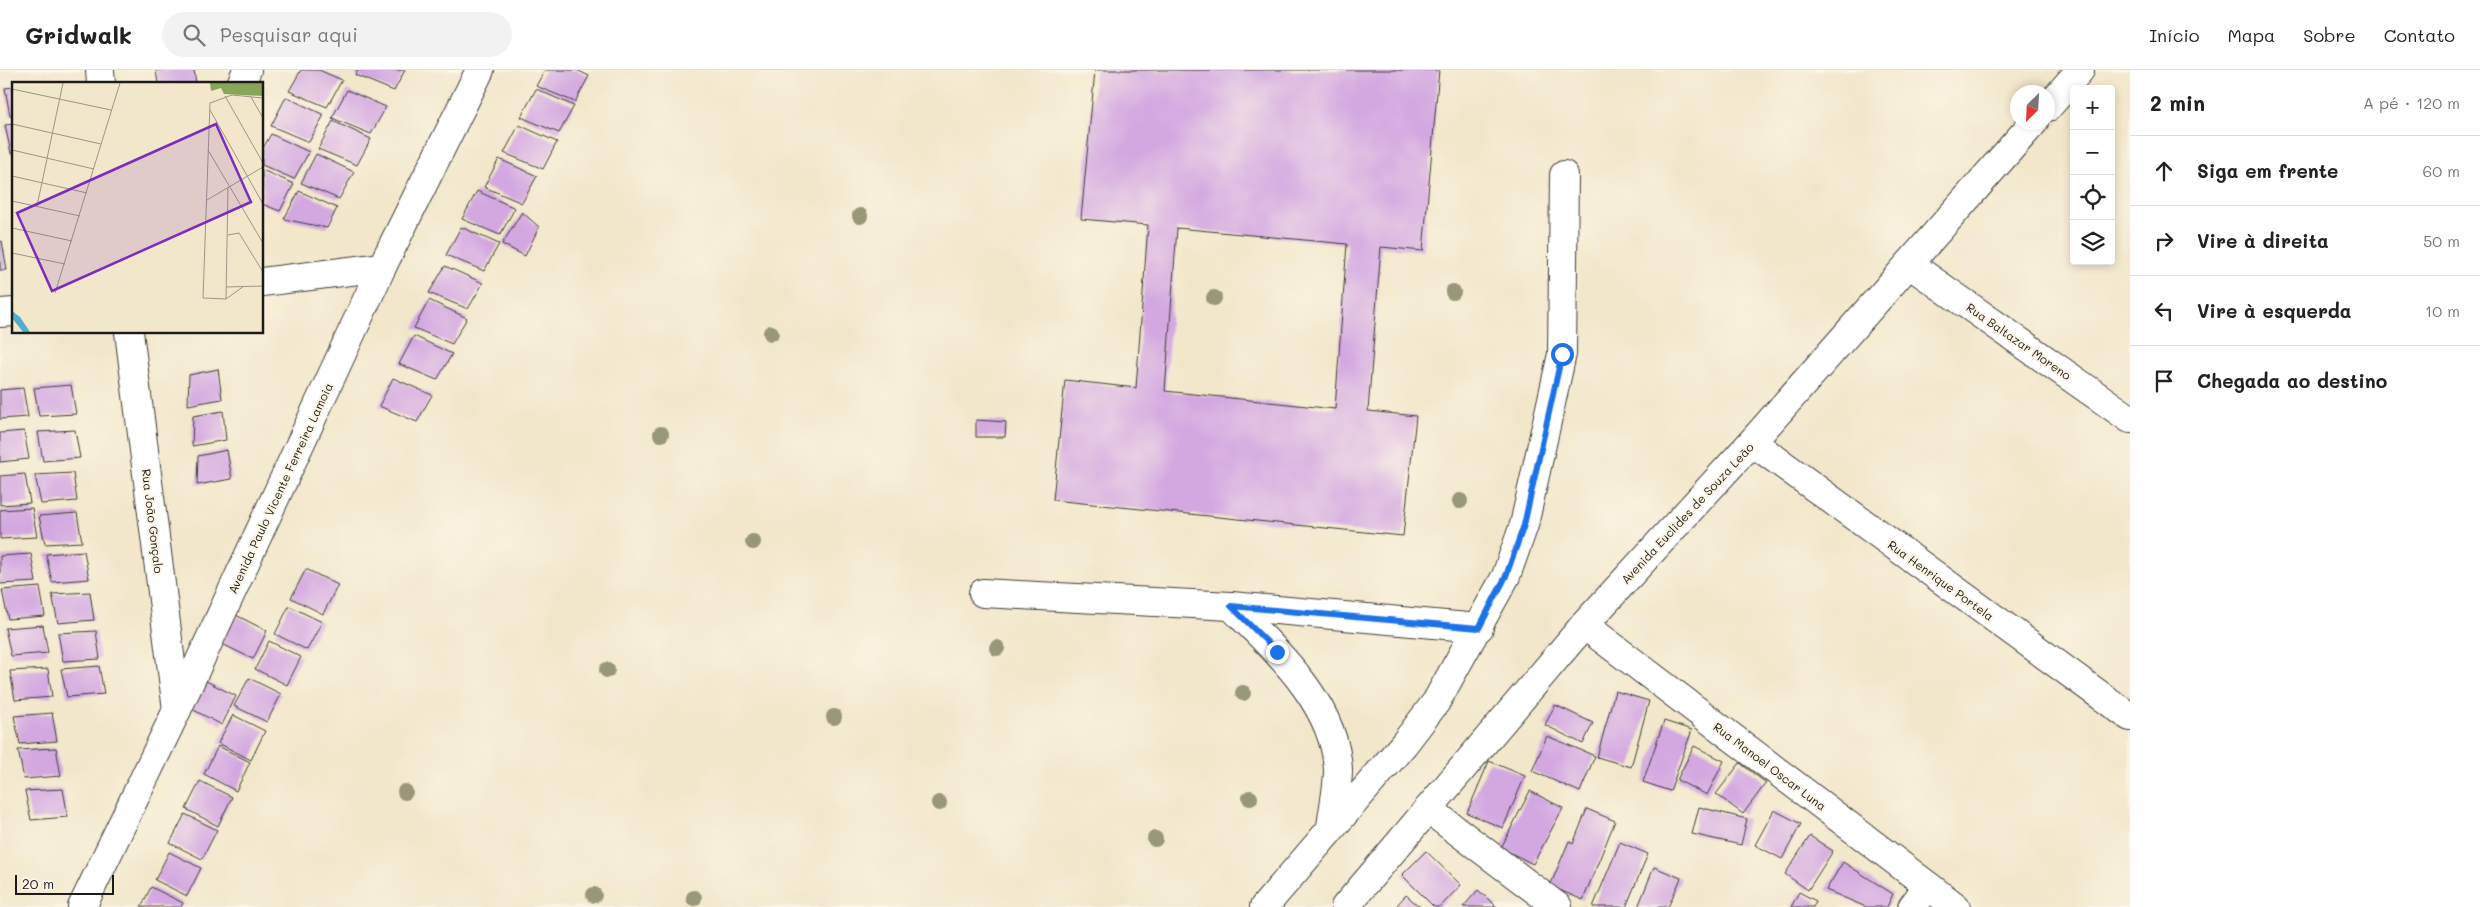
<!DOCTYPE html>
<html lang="pt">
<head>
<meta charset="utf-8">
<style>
  :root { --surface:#fff; --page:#f2f2f2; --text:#222; --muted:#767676; --line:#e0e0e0 }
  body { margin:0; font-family:Mali,sans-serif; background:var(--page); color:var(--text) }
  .controls { position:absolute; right:15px; top:15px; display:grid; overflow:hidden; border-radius:5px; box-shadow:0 2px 8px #0003 }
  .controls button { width:45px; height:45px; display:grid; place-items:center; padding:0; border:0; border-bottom:1px solid var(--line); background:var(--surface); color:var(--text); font:25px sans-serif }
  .compass { position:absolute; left:2010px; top:15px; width:45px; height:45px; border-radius:50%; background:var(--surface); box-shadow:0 2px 8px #0003; rotate:204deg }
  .scale { position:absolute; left:15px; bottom:12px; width:99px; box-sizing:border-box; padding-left:5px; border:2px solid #1c1c1c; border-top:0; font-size:14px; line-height:18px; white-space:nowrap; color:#1c1c1c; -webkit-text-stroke:4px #fcf5e5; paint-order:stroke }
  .stop { position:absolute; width:15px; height:15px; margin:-11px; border:4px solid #1a73e8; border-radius:50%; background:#fff }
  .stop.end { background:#1a73e8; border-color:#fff; box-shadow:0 1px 5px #0008 }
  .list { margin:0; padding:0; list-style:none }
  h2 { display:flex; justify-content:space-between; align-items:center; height:65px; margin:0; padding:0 20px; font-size:21px }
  h2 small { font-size:16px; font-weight:400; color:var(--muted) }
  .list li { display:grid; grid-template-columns:32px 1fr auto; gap:15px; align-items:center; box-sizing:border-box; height:70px; padding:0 20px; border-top:1px solid var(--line) }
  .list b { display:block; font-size:19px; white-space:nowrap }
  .list em { font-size:16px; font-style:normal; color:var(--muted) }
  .icon { flex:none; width:28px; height:28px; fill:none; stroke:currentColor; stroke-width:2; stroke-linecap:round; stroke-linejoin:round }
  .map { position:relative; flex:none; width:2130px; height:837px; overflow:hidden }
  header { display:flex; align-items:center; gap:30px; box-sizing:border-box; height:70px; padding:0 25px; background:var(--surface); border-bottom:1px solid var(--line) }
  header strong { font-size:24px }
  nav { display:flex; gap:28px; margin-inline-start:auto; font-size:18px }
  .search { width:350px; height:45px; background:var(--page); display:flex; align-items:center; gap:12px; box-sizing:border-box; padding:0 18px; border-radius:28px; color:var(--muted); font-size:19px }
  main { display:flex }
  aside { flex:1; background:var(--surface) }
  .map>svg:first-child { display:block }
  .building { fill:#d3a8e1; fill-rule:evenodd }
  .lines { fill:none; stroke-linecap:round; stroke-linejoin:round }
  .minor-casing { stroke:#3c3a36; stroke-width:30 }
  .minor { stroke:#fff; stroke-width:28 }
  .tree { fill:#989778 }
  .route { stroke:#1a73e8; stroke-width:6 }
  .labels { text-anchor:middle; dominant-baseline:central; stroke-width:4; stroke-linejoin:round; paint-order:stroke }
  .street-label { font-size:12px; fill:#1c1c1c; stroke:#fcf5e5 }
  .inset-road { fill:none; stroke:#9c9685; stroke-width:1 }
  .view { fill:#7b2cbf; fill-opacity:0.15; stroke:#7b2cbf; stroke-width:2.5 }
  .inset-edge { fill:none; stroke:#1c1c1c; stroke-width:2.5 }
</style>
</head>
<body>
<header>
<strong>Gridwalk</strong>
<div class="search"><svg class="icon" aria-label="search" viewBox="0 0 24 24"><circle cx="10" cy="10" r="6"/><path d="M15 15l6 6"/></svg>Pesquisar aqui</div>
<nav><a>Início</a><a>Mapa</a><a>Sobre</a><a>Contato</a></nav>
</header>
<main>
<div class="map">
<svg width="2130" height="837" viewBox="0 0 2130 837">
  <rect width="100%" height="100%" fill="#fcf5e5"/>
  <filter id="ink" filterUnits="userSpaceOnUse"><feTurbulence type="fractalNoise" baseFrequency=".02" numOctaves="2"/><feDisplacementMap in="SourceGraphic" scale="10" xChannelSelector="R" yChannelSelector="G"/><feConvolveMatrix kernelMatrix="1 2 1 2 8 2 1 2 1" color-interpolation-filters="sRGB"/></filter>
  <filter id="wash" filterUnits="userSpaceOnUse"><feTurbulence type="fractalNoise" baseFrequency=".0096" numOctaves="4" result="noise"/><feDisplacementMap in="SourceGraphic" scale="20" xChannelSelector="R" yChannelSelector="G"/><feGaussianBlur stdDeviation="1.12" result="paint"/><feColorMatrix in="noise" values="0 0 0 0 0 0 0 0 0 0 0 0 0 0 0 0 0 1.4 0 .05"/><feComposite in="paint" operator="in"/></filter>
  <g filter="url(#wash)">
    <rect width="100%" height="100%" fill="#f2e7cb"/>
    <g id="blocks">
      <g class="building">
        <polygon points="156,0 194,0 196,14 158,14"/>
        <polygon points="301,0 319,0 342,10 327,37 289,21"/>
        <polygon points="358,0 405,0 394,21 355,5"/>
        <polygon points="545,0 577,0 589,6 575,32 536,16"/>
        <path d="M 1095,0 L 1439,0 L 1423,181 L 1381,177 L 1368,341 L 1416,346 L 1403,466 L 1053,430 L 1065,310 L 1136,318 L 1148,155 L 1081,149 ZM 1177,158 L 1347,174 L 1335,339 L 1165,321 Z"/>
        <polygon points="14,17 14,46 10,46 5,18"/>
        <polygon points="536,19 574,36 559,63 521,47"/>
        <polygon points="347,20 386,37 371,64 332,48"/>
        <polygon points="286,27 324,45 309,72 271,56"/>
        <polygon points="333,51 371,69 357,95 318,79"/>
        <polygon points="14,54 14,83 11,83 5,55"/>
        <polygon points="519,55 557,72 543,99 504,83"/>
        <polygon points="271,64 309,82 294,109 262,95 262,80"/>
        <polygon points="316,84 354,102 339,129 301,113"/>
        <polygon points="499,89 537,106 522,133 484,117"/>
        <polygon points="262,100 294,114 280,141 262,134"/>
        <polygon points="299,121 337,138 327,158 284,149"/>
        <polygon points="477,121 515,138 500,165 462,149"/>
        <polygon points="522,142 539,157 525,186 502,174"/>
        <polygon points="461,157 499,174 484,201 446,185"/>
        <polygon points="2,171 7,200 0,200 0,172"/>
        <polygon points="445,196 483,213 468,239 429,223"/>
        <polygon points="429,230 467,248 452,274 414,258"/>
        <polygon points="414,266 452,284 437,310 399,294"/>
        <polygon points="218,299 222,329 188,335 189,305"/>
        <polygon points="393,308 432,325 417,352 379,336"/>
        <polygon points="71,315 76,344 39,346 34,318"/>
        <polygon points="23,318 28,347 0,349 0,320"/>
        <polygon points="223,341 226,370 192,376 193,346"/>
        <polygon points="976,350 1006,352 1005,367 976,367"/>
        <polygon points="75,360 80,388 43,391 38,362"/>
        <polygon points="24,361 29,389 0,392 0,363"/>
        <polygon points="227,380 232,409 197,415 198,386"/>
        <polygon points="73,403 77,431 41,434 35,405"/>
        <polygon points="25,404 30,433 0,435 0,406"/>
        <polygon points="32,438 37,467 0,469 0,440"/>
        <polygon points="77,443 82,472 45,474 39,446"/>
        <polygon points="84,481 89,509 52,512 46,484"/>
        <polygon points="31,484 36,512 0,514 0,486"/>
        <polygon points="306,499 338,515 323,544 291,528"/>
        <polygon points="40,517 45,546 8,549 2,520"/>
        <polygon points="90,522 94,550 58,553 52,524"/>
        <polygon points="289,536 322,552 307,580 275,564"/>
        <polygon points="234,544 267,561 253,589 220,573"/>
        <polygon points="43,555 48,583 11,586 5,558"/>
        <polygon points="96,561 100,589 63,591 58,563"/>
        <polygon points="269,571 301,587 287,615 255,599"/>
        <polygon points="99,596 104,624 67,627 61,599"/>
        <polygon points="48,599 52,627 15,630 10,601"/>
        <polygon points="249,608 281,624 267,652 234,636"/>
        <polygon points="204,610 236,626 222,655 190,638"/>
        <polygon points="1615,621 1649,631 1631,697 1597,687"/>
        <polygon points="1555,635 1593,653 1583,674 1545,655"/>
        <polygon points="52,643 57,671 20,674 14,646"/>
        <polygon points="233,645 265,661 251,690 218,673"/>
        <polygon points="1664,651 1692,660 1670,721 1643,712"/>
        <polygon points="1547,666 1595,686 1580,722 1532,701"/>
        <polygon points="218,676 250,692 236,721 204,704"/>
        <polygon points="1694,676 1724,691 1707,725 1677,710"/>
        <polygon points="56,678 61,706 24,709 18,680"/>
        <polygon points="1489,691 1525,706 1503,758 1467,743"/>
        <polygon points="1740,693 1766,713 1743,744 1716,724"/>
        <polygon points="200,711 232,727 218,756 186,739"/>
        <polygon points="63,719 68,747 31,750 25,721"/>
        <polygon points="1530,721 1563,738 1533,794 1501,778"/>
        <polygon points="1699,737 1747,749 1741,775 1692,764"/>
        <polygon points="1587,739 1615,751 1583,830 1550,816 1569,771 1573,774"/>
        <polygon points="1774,740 1801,754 1782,789 1755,775"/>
        <polygon points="185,744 217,760 202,789 170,773"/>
        <polygon points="1810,766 1833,781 1808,820 1785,804"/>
        <polygon points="1620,772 1648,784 1626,837 1593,837"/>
        <polygon points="1426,781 1461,815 1440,837 1434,837 1402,805"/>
        <polygon points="169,782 201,798 187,826 155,810"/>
        <polygon points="1843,792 1893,824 1887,837 1866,837 1826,820"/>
        <polygon points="1654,797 1681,808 1668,837 1638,837"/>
        <polygon points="151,817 183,833 181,837 141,837"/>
        <polygon points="1478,820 1497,837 1463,837"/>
        <polygon points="1799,822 1816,831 1813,837 1791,837"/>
        <polygon points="1406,825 1420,837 1399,837 1397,835"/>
      </g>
    </g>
  </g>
  <g filter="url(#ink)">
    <use href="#blocks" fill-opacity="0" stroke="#3c3a36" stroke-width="1"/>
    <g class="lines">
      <g class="minor-casing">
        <g id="minor">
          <polyline points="100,0 101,14"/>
          <polyline points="241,14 247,0"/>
          <polyline points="2048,37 2080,0"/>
          <polyline points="1909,194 2130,349"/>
          <polyline points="262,212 382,197"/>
          <polyline points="0,243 14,242"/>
          <polyline points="129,262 177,640"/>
          <polyline points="1752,372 2130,647"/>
          <polyline points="983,523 1231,536 1479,558"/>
          <path d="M 1231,536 C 1275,580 1335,633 1338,700 C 1338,718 1333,739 1331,757"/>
          <polyline points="1584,555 1956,837"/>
          <polyline points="1428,739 1558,837"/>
          <polyline points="82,837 177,640 382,197 480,0"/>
          <polyline points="1264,837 1404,674 1436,632 1506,506 1524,455 1562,284 1564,105"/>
          <polyline points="1345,837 1584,555 1752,372 2034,52"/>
          <polyline points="1912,837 1928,816"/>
        </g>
      </g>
      <use href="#minor" class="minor"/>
    </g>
    <g class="tree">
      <circle cx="860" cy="146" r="8"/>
      <circle cx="1453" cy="222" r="8"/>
      <circle cx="1214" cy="228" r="8"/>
      <circle cx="771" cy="263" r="8"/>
      <circle cx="661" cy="364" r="8"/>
      <circle cx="1460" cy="431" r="8"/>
      <circle cx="753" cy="472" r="8"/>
      <circle cx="997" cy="578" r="8"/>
      <circle cx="607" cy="600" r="8"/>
      <circle cx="1243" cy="623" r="8"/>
      <circle cx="834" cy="647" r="8"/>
      <circle cx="405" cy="722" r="8"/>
      <circle cx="1250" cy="728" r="8"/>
      <circle cx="939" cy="733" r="8"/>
      <circle cx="1155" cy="769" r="8"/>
      <circle cx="594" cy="825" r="8"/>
      <circle cx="694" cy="828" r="8"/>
    </g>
  </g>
  <g class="lines" filter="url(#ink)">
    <polyline class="route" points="1277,582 1231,536 1479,558 1506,506 1524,455 1562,284"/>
  </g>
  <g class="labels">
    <g class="street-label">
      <text transform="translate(2019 271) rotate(35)">Rua Baltazar Moreno</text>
      <text transform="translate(280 418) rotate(-65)">Avenida Paulo Vicente Ferreira Lamoia</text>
      <text transform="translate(1687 443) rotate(-47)">Avenida Euclides de Souza Leão</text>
      <text transform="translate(153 451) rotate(83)">Rua João Gonçalo</text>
      <text transform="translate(1941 510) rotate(36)">Rua Henrique Portela</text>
      <text transform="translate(1770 696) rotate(37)">Rua Manoel Oscar Luna</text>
    </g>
  </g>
  <g transform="translate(12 12)">
    <rect width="251" height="251" fill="#f2e7cb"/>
    <path d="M 198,1 L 251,1 L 251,14 L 212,12 L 209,6 L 199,9 Z" fill="#88a558"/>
    <path d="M 0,229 L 8,235 L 18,250 L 11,250 L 0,236 Z" fill="#51aecf"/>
    <path class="inset-road" d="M 0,7 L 99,28M 213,14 L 251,81M 239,15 L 251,36M 198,28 L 251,122M 0,42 L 89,62M 0,68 L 82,87M 196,68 L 251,161M 0,94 L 75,111M 195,118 L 251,85M 0,119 L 68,134M 25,124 L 51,1M 0,146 L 60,159M 216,153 L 227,151 L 251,190M 0,171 L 53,182M 232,204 L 214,217 L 191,216 L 198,21 L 220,13 L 251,16M 214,205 L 251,204M 43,211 L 108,1M 214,217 L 216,105"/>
    <path class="view" d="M 204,42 L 239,120 L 40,209 L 5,131 Z"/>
    <rect width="251" height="251" class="inset-edge"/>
  </g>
</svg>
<div class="controls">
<button>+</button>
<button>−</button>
<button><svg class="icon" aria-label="locate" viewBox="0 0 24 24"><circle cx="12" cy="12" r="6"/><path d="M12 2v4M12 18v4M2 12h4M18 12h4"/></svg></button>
<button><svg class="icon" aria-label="layers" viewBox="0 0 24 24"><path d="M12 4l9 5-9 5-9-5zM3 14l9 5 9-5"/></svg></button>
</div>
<svg class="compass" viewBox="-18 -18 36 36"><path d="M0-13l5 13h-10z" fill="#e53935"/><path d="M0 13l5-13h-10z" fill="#767676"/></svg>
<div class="scale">20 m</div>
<div class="stop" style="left:1562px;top:284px"></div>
<div class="stop end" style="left:1277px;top:582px"></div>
</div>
<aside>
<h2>2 min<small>A pé · 120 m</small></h2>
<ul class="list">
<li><svg class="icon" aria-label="ahead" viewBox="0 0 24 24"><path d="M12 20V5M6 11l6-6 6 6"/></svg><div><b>Siga em frente</b></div><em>60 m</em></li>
<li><svg class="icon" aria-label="right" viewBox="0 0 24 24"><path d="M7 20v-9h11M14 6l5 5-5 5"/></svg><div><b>Vire à direita</b></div><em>50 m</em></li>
<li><svg class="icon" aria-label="left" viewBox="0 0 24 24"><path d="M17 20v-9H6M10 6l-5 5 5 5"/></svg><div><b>Vire à esquerda</b></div><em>10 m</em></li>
<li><svg class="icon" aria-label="arrive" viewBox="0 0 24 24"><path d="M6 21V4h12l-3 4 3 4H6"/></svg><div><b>Chegada ao destino</b></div></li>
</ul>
</aside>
</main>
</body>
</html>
